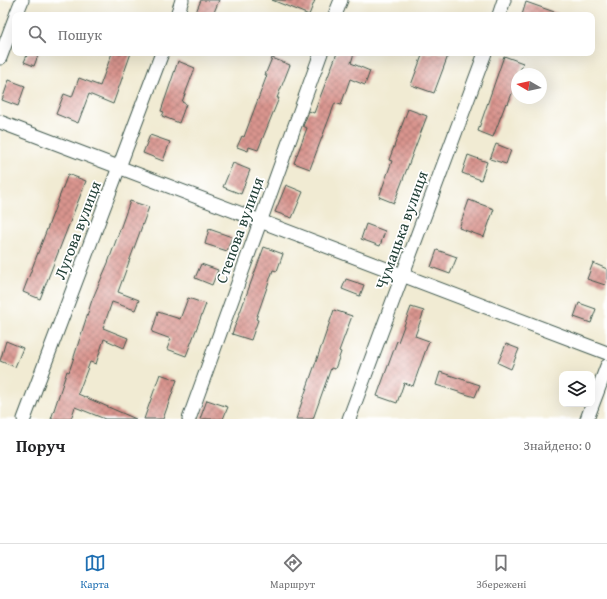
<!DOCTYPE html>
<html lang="uk">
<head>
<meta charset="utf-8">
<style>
  :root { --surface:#fff; --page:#f2f2f2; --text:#202124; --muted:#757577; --line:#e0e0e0; --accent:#1f6fb2 }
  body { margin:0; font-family:"Gentium Book Plus",serif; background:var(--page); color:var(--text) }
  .controls { position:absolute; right:12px; bottom:12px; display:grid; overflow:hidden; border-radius:8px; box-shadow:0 4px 16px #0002 }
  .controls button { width:36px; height:36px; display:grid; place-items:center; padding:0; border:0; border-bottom:1px solid var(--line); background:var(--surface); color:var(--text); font:20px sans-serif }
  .compass { position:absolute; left:511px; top:68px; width:36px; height:36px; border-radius:50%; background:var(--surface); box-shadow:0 4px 16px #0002; rotate:279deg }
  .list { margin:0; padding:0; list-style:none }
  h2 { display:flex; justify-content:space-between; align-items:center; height:52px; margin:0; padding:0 16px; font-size:17px }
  h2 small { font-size:13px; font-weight:400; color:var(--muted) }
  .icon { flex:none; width:22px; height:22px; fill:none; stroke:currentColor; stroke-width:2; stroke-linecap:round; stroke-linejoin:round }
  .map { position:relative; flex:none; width:607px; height:419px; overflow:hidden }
  .search { position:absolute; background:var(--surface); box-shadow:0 4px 16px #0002; left:12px; right:12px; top:12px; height:44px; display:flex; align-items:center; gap:10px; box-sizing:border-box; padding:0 14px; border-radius:8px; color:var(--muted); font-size:15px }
  .sheet { height:124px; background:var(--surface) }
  nav { display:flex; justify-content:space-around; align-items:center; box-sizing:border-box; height:56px; border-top:1px solid var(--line); background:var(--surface); font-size:11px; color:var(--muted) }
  nav a { display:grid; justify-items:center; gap:2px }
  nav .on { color:var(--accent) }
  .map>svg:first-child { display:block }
  .building { fill:url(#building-cross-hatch) }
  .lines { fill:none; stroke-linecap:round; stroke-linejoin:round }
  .minor-casing { stroke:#3e574c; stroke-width:15 }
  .minor { stroke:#fff; stroke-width:13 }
  .labels { text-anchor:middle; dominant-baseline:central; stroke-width:3.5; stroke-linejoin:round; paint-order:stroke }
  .street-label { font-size:16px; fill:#1f3d34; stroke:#fff }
</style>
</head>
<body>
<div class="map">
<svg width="607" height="419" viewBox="0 0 607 419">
  <defs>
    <pattern id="building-cross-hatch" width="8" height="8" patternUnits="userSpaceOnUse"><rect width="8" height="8" fill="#d9948e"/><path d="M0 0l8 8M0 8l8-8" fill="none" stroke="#af7a75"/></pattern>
  </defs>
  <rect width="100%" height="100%" fill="#fff"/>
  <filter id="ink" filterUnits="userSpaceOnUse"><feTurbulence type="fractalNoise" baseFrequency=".025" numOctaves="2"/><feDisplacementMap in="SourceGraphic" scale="8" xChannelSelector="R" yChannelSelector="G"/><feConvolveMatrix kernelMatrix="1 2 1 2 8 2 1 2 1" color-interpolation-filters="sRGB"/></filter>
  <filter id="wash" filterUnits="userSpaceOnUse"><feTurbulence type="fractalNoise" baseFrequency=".012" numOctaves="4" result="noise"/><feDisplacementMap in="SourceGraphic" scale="16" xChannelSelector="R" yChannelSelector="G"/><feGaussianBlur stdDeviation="0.9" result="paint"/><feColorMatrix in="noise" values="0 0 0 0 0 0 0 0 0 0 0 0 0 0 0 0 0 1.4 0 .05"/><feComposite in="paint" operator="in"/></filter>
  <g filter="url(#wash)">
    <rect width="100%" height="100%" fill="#f1ebd3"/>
    <g id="blocks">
      <g class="building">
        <polygon points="201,0 219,0 213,15 205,15 196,12"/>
        <polygon points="272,0 315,0 309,15"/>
        <polygon points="526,2 560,14 559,15 522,15"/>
        <polygon points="28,53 39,53 34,66 24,62"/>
        <polygon points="112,53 131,53 113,104 89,94 78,123 56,114 64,94 72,97 79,78 100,86"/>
        <polygon points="337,53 354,53 351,63 370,71 365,85 350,79 341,105 335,103 310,169 294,163 307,128 303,126 309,111 314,113"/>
        <polygon points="423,53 449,53 434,93 411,85"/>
        <polygon points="504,56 523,63 519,74 517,74 517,80 508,104 506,103 493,137 478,131"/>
        <polygon points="272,58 290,65 277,98 279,98 258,150 249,147 248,151 237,147 242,136 244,137 267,75 265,75"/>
        <polygon points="178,61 195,68 182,102 186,104 179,123 162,116 164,112 161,111"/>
        <polygon points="9,80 25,86 18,106 2,100"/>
        <polygon points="408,109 427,116 394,203 379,197 392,161 389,160"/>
        <polygon points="150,135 170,142 163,161 143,153"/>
        <polygon points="496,144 511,150 506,164 490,159"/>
        <polygon points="468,155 487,162 481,180 462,173"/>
        <polygon points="233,163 250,170 241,194 223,187"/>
        <polygon points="68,174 86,181 40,299 23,292"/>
        <polygon points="286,185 303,192 292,218 275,212"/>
        <polygon points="469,200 494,209 484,237 459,228"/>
        <polygon points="130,201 149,207 118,292 139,300 135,310 112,302 103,328 128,338 124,348 104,339 96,364 90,362 78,394 136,419 105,419 75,407 71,419 51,419 67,371 69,372 73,360 92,300 108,263"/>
        <polygon points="366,224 385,231 380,246 361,239"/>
        <polygon points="209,229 232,237 227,251 205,244"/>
        <polygon points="264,247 283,254 277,271 273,270 256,319 258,320 251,340 232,334"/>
        <polygon points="437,250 457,257 450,274 431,267"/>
        <polygon points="593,263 607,269 607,279 605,285 587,279"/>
        <polygon points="201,264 218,270 212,285 195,278"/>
        <polygon points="346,279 364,285 360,296 342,289"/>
        <polygon points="188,298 206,304 186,356 167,349 171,339 152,332 158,312 180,319"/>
        <polygon points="579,303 596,309 591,323 574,317"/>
        <polygon points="411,307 424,311 415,336 429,341 413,386 404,383 397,403 377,396 397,341 398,342"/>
        <polygon points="334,310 352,316 339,351 341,352 335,369 331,368 313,419 296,419"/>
        <polygon points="6,341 23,348 15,367 0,361"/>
        <polygon points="506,344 519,349 511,369 498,363"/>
        <polygon points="440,372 480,385 475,397 436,385"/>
        <polygon points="160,374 177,380 163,419 144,419"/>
        <polygon points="207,400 228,407 223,419 200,419"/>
      </g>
    </g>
  </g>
  <g filter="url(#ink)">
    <use href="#blocks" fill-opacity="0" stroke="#3e574c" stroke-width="1"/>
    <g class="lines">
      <g class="minor-casing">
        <g id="minor">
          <polyline points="16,15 22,0"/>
          <polyline points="177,15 182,0"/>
          <polyline points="335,15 341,0"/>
          <polyline points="499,15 504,0"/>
          <polyline points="0,58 15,18"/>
          <polyline points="0,122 607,353"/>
          <polyline points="24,419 162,53"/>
          <polyline points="189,419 321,53"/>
          <polyline points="349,419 485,53"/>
          <polyline points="587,419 607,366"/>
        </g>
      </g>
      <use href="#minor" class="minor"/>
    </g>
  </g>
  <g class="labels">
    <g class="street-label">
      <text transform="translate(77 230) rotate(-69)">Лугова вулиця</text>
      <text transform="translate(239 230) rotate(-70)">Степова вулиця</text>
      <text transform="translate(401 230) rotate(-70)">Чумацька вулиця</text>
    </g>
  </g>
</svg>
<div class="controls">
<button><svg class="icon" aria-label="layers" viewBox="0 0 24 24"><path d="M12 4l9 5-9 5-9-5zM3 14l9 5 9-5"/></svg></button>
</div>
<svg class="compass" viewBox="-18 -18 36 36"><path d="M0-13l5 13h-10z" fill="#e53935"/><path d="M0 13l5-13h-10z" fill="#757577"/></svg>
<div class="search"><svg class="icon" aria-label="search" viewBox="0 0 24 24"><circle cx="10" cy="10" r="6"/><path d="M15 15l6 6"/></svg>Пошук</div>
</div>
<section class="sheet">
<h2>Поруч<small>Знайдено: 0</small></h2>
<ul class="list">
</ul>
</section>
<nav>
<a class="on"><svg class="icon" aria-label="map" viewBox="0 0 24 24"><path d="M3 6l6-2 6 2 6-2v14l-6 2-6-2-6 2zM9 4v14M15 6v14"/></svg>Карта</a>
<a><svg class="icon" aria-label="directions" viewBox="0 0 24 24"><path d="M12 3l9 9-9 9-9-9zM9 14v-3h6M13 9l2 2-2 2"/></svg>Маршрут</a>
<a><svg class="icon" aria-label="saved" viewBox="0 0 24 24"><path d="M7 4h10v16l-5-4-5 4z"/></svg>Збережені</a>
</nav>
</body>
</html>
